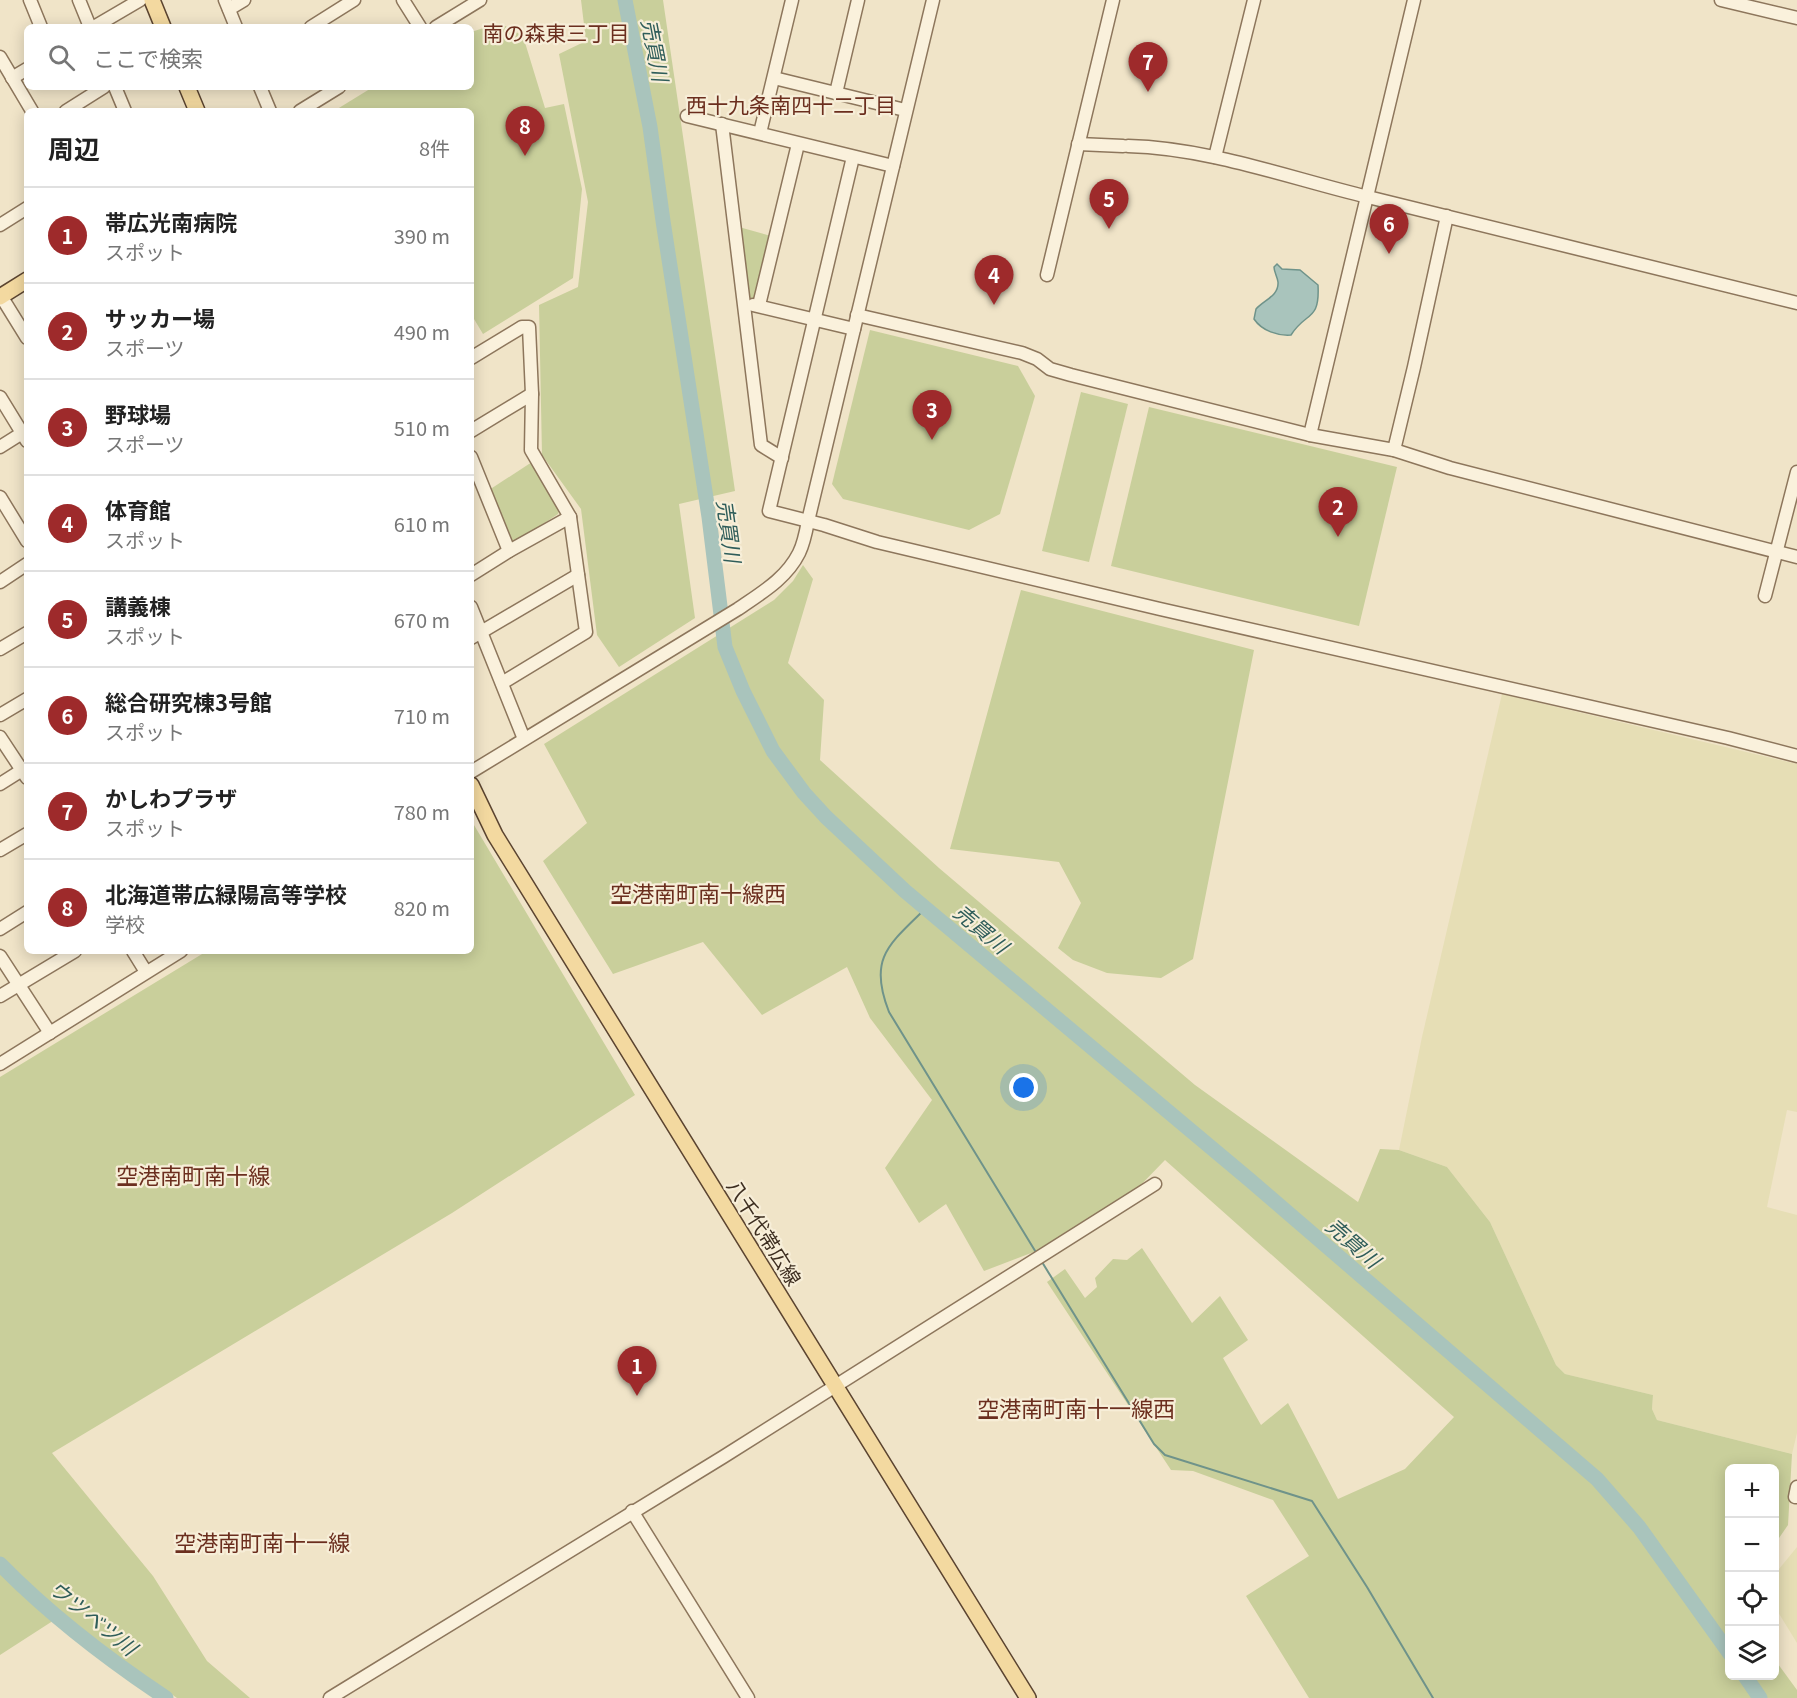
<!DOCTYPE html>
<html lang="ja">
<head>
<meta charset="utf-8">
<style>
  :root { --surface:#fff; --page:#f2f2f2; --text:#222; --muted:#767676; --line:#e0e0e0; --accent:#9e2a2b }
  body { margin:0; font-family:Georgia,"Noto Sans JP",serif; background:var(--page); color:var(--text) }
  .controls { position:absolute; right:18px; bottom:18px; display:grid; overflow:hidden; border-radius:9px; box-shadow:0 3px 15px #0003 }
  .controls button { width:54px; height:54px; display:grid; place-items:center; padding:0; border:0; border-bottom:2px solid var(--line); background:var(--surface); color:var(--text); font:30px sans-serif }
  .you { position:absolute; left:1024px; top:1088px; width:21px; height:21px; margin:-15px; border:4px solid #fff; border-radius:50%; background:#1a73e8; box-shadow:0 0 0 9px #1a73e833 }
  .badge { display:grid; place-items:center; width:39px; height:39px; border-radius:50%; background:var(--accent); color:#fff; font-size:20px; font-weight:700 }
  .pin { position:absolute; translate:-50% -50px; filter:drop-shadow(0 2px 3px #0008) }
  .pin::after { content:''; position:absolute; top:32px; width:21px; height:18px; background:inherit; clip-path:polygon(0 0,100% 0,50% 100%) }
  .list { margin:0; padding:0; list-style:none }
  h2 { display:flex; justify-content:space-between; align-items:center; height:78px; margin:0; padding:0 24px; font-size:26px }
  h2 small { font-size:20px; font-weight:400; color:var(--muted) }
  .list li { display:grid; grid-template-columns:39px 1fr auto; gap:18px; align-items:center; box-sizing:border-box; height:96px; padding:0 24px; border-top:2px solid var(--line) }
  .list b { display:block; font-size:22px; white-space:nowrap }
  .list p { margin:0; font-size:20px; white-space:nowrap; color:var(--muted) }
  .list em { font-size:20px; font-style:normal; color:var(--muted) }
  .icon { flex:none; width:33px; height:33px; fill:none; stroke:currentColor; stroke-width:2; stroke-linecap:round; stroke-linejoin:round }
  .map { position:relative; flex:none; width:1797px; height:1698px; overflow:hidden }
  .search { position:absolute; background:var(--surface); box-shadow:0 3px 15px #0003; left:24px; top:24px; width:450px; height:66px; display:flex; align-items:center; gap:15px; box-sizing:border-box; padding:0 21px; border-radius:9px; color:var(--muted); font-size:22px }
  .panel { position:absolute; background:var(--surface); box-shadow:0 3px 15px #0003; left:24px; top:108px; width:450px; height:846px; border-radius:9px }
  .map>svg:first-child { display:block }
  .farmland { fill:#e6deb5 }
  .green { fill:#c9cf9b }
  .water { fill:#a9c4bc; stroke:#6f938a; stroke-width:1.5 }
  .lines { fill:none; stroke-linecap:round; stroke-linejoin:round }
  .stream { stroke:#6f938a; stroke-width:2 }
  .river { stroke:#a9c4bc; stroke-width:15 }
  .minor-casing { stroke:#8d765c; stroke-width:15 }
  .major-casing { stroke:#5b4430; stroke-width:18 }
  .minor { stroke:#faf1dc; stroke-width:12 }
  .major { stroke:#f3d9a0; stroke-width:15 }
  .labels { text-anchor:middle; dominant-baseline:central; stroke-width:4.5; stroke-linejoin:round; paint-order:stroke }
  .street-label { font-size:20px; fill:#3d2e20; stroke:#f7eed8 }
  .neighbourhood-label { font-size:21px; fill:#6b2e1e; stroke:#f7eed8 }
  .water-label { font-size:21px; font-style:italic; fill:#2f5d5a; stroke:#f7eed8 }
  .quarter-label { font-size:22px; fill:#6b2e1e; stroke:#f7eed8 }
</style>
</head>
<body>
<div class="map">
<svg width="1797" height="1698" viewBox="0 0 1797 1698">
  <rect width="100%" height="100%" fill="#f0e4c8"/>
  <g class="farmland">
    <polygon points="1502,694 1797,764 1797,1112 1787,1110 1767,1207 1797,1215 1797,1433 1792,1454 1657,1420 1652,1409 1653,1395 1565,1374 1556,1365 1490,1222 1447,1167 1399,1150 1422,1037"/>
    <polygon points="1797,1547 1797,1643 1775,1607 1774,1575"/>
  </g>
  <g class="green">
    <polygon points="581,0 663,0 735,491 679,504 695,618 619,667 597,635 581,509 542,455 539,305 578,287 588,202 559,54 586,41"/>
    <polygon points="500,23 523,36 545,108 564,104 582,189 573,278 483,334 471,314 471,111 334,111 373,87 471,87 471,32"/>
    <polygon points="739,227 771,236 756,298 753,300 746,296"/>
    <polygon points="870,330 1018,366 1035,396 1000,514 969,530 843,499 832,484"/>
    <polygon points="1081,392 1128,404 1089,562 1042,551"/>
    <polygon points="1149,407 1397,467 1359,626 1111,566"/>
    <polygon points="532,462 560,508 558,514 516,542 509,539 489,490"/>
    <polygon points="803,565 813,579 788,663 824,700 820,760 939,868 1195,1085 1358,1202 1380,1149 1399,1150 1447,1167 1490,1222 1556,1365 1565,1374 1653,1395 1652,1409 1657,1420 1792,1454 1788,1525 1775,1544 1774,1468 1730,1468 1730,1559 1727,1559 1730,1585 1730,1676 1774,1676 1775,1660 1797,1690 1797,1698 1309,1698 1246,1596 1309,1556 1273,1500 1193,1471 1171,1470 1047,1282 1065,1269 1085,1298 1097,1287 1095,1278 1113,1259 1127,1260 1142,1248 1192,1323 1220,1296 1248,1340 1223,1358 1261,1425 1288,1403 1338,1499 1405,1469 1454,1417 1165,1160 1131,1195 1047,1247 984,1271 946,1204 919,1223 885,1168 932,1100 870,1018 847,967 762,1015 703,942 613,974 543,861 587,823 544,744 774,600 793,581"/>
    <polygon points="1021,590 1254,650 1193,959 1161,978 1107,973 1073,960 1058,948 1081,903 1059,862 950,849"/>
    <polygon points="471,820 635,1095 452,1213 52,1453 153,1576 207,1661 250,1698 177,1698 70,1623 62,1615 0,1655 0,1077 207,951 471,951"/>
  </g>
  <path class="water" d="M 1277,264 L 1282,269 L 1300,270 L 1318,285 C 1320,322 1306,311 1291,335 C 1278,336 1262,331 1254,319 L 1256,309 C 1264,300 1279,296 1278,282 C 1277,276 1274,272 1274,267 Z"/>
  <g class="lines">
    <g class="stream">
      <path d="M 925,909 C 888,945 868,959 889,1012 L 1037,1254"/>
      <polyline points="1042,1262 1154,1444 1165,1455 1312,1501 1367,1587 1433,1698"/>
    </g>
    <g class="river">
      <polyline points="625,0 650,127 663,221 709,517 725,647 743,691 773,751 804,793 826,817 905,891 1251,1181 1597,1479 1639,1527 1730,1654"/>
      <path d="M 0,1564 C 50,1615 106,1658 166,1698"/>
      <polyline points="1745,1676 1760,1698"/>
    </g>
    <g class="minor-casing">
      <g id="minor">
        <polyline points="30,0 41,27"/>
        <polyline points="79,0 90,27"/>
        <polyline points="225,0 236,27"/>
        <polyline points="403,0 420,27"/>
        <polyline points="1721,0 1797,18"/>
        <polyline points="229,9 244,0"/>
        <polyline points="94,27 140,0"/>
        <polyline points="311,27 354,0"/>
        <polyline points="436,27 480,0"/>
        <polyline points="0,57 32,111"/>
        <polyline points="12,78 27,69"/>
        <polyline points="774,78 905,110"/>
        <polyline points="115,87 125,111"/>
        <polyline points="260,87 270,111"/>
        <polyline points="836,93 858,0"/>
        <polyline points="66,111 104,87"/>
        <polyline points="300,111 339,87"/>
        <polyline points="687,116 893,166"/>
        <polyline points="722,124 761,445 782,458"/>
        <polyline points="760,133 792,0"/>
        <polyline points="1078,144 1123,146"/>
        <path d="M 1128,146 C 1209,148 1289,178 1368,197 C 1511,233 1654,267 1797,303"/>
        <polyline points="853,157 769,511 824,525 877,542 1160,609 1728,738 1797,756"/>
        <polyline points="1215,157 1254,0"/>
        <polyline points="0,225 27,208"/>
        <polyline points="1047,275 1113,0"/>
        <polyline points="1,296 27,338"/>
        <polyline points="753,305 854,329"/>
        <polyline points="759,305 798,144"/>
        <polyline points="857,315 1022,353 1037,359 1050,369 1071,375 1310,435 1394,450 1450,468 1797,557"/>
        <polyline points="471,358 522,327 529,327 532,394 531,450 570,517 586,632 502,683"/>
        <polyline points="0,397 27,441"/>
        <polyline points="471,431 532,394"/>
        <polyline points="1310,435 1414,0"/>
        <polyline points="0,447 27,430"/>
        <polyline points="1394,450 1414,367 1447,216"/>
        <polyline points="471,457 509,551"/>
        <polyline points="0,497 27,541"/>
        <polyline points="471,575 509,551 570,517"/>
        <polyline points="0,582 27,564"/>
        <polyline points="1765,596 1797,472"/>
        <polyline points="471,607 524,739"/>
        <polyline points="471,638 578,575"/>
        <polyline points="0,649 27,633"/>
        <polyline points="0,715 27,699"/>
        <polyline points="0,737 27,778"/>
        <path d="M 471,772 L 738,609 C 761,593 786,579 799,553 C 804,543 806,532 808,521 L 933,0"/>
        <polyline points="0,784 27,767"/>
        <polyline points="0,850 27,834"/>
        <polyline points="0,929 27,912"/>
        <polyline points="133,951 146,972"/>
        <polyline points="0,956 50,1033"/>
        <polyline points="0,996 75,951"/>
        <polyline points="0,1064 181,951"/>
        <polyline points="1797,1487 1795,1497 1797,1497"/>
        <polyline points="632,1511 748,1698"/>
        <polyline points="330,1698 723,1457 1155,1184"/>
      </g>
    </g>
    <g class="major-casing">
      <g id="major">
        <polyline points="152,0 163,27"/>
        <polyline points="187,87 197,111"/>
        <polyline points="0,297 27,280"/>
        <polyline points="471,785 495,835 521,877 1028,1698"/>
      </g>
    </g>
    <use href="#minor" class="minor"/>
    <use href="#major" class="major"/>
  </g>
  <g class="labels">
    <g class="street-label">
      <text transform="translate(765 1232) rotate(58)">八千代帯広線</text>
    </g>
    <g class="neighbourhood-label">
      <text x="556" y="32">南の森東三丁目</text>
      <text x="791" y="104">西十九条南四十二丁目</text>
    </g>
    <g class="water-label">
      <text transform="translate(656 50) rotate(79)">売買川</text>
      <text transform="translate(730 531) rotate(82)">売買川</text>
      <text transform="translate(982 928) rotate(40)">売買川</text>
      <text transform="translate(1354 1242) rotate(41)">売買川</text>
      <text transform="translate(94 1617) rotate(39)">ウツベツ川</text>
    </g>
    <g class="quarter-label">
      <text x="698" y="892">空港南町南十線西</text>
      <text x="193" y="1174">空港南町南十線</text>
      <text x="1076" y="1407">空港南町南十一線西</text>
      <text x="262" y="1541">空港南町南十一線</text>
    </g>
  </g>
</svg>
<div class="controls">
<button>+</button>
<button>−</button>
<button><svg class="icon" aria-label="locate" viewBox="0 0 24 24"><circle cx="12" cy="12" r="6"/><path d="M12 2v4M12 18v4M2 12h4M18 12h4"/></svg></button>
<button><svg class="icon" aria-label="layers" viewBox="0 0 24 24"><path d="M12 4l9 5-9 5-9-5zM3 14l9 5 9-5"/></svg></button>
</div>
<div class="you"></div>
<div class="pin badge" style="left:637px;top:1396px">1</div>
<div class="pin badge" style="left:1338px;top:537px">2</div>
<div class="pin badge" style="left:932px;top:440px">3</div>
<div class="pin badge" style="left:994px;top:305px">4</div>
<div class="pin badge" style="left:1109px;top:229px">5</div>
<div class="pin badge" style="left:1389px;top:254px">6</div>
<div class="pin badge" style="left:1148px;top:92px">7</div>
<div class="pin badge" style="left:525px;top:156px">8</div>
<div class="search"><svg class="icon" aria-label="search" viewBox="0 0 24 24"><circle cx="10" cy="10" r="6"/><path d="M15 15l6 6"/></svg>ここで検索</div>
<section class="panel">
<h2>周辺<small>8件</small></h2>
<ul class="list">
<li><span class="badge">1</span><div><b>帯広光南病院</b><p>スポット</p></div><em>390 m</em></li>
<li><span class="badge">2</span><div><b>サッカー場</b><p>スポーツ</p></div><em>490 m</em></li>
<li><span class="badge">3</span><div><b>野球場</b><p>スポーツ</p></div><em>510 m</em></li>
<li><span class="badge">4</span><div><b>体育館</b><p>スポット</p></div><em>610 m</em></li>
<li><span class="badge">5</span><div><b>講義棟</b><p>スポット</p></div><em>670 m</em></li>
<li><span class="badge">6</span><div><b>総合研究棟3号館</b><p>スポット</p></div><em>710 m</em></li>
<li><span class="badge">7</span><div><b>かしわプラザ</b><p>スポット</p></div><em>780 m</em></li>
<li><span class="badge">8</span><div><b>北海道帯広緑陽高等学校</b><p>学校</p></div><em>820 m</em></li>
</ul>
</section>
</div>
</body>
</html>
